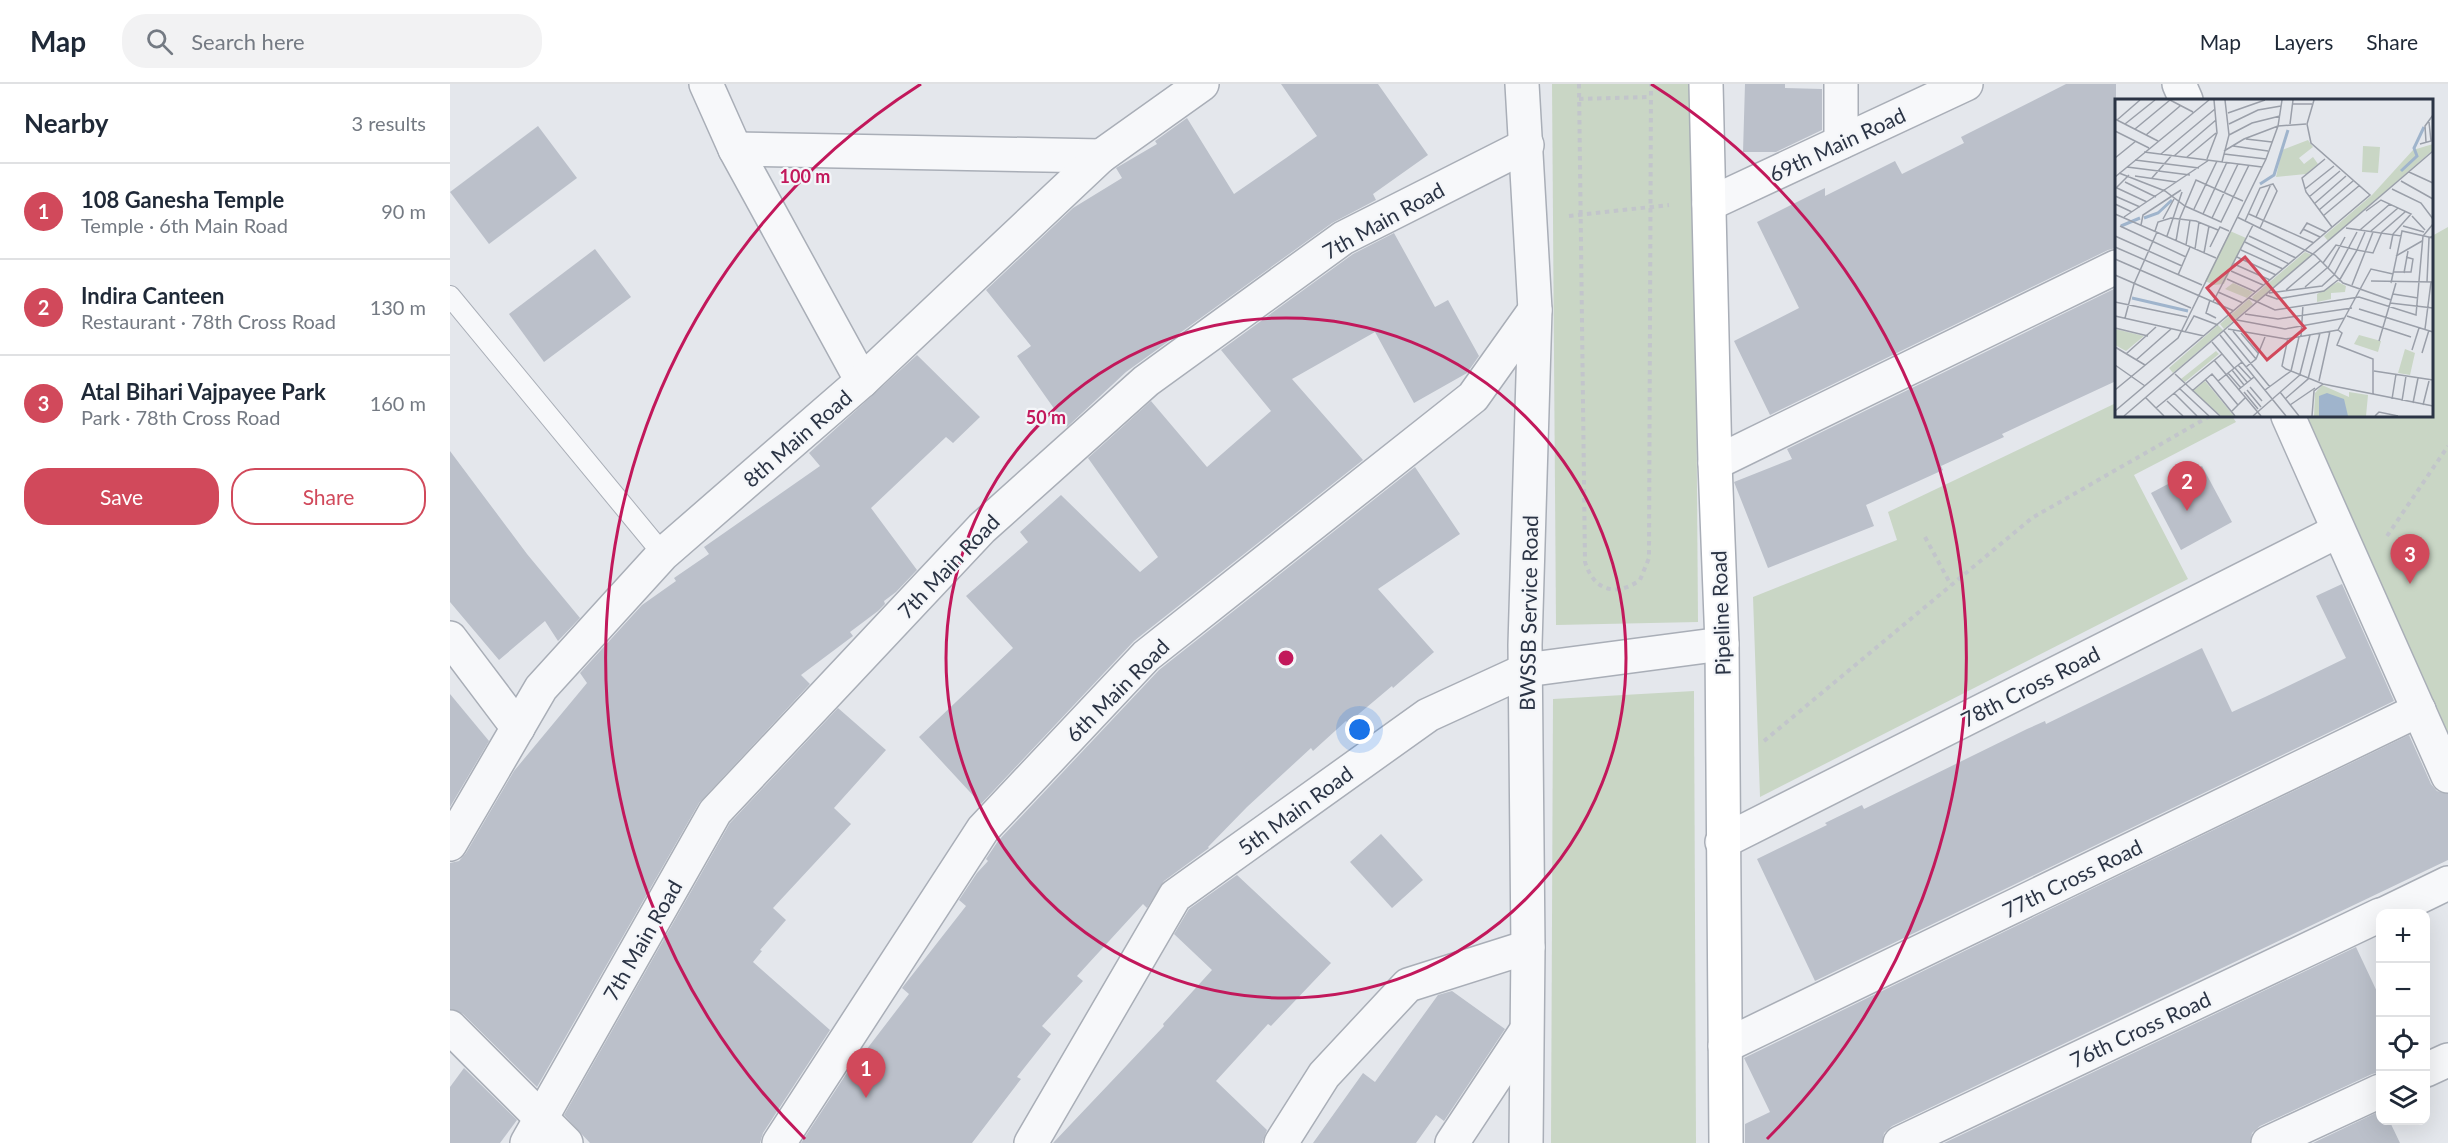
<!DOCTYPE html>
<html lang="en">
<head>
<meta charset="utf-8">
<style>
  :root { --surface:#fff; --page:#f2f2f3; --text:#1f2937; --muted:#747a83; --line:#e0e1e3; --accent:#d1495b }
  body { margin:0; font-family:Lato,sans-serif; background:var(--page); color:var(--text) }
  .controls { position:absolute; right:18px; bottom:18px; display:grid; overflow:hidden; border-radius:12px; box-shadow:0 6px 24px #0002 }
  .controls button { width:54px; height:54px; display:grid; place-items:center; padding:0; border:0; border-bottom:2px solid var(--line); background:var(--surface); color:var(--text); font:30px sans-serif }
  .you { position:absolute; left:910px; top:646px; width:21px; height:21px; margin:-15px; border:4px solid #fff; border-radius:50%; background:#1a73e8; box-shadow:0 0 0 9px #1a73e833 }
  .badge { display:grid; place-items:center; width:39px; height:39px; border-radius:50%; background:var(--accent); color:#fff; font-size:20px; font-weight:700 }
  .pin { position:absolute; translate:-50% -50px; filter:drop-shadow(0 2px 3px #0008) }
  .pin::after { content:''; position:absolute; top:32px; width:21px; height:18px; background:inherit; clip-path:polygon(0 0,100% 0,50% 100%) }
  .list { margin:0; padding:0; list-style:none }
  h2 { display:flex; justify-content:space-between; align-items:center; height:78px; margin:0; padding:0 24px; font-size:26px }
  h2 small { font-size:20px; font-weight:400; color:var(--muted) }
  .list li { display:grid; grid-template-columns:39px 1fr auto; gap:18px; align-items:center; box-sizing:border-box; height:96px; padding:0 24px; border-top:2px solid var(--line) }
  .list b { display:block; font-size:22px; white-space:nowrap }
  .list p { margin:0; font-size:20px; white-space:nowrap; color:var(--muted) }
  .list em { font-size:20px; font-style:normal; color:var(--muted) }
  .actions { display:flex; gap:12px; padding:18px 24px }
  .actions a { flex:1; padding:14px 0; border:2px solid var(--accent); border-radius:24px; text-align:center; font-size:21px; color:var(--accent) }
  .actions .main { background:var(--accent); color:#fff }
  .icon { flex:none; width:33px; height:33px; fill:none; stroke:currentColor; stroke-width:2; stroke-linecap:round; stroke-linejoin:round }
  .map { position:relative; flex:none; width:1998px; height:1059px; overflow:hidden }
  header { display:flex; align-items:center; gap:36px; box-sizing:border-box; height:84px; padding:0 30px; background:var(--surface); border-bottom:2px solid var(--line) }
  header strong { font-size:28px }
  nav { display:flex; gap:33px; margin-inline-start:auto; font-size:21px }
  .search { width:420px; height:54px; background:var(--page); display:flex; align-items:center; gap:15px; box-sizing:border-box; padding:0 21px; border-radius:24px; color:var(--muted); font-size:22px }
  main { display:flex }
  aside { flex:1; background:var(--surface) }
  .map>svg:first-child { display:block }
  .green { fill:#c9d6c5 }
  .building { fill:#bbc0ca }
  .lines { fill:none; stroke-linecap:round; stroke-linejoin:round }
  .lane-casing { stroke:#a9aeb7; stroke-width:22 }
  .street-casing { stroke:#a9aeb7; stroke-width:36 }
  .secondary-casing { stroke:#a9aeb7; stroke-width:36 }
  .path { stroke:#c2c5cb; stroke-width:4; stroke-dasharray:4.5 4.5; stroke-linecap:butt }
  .lane { stroke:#f7f8fa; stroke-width:20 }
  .street { stroke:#f7f8fa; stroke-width:33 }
  .secondary { stroke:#fff; stroke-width:33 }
  .ring { fill:none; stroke:#c2185b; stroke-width:3 }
  .labels { text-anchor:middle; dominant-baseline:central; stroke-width:4.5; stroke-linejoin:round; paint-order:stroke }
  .street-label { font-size:21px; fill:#2b3445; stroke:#f4f6f9 }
  .inset-river { fill:none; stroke:#9fb4cc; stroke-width:3 }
  .inset-road { fill:none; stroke:#9a9fa9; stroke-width:1.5 }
  .view { fill:#d1495b; fill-opacity:0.15; stroke:#d1495b; stroke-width:3 }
  .inset-edge { fill:none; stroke:#2b3445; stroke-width:3 }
  .centre { fill:#c2185b; stroke:#f4f6f9; stroke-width:3 }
  .ring-label { font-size:18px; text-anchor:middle; font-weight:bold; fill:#c2185b; stroke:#f4f6f9; stroke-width:4.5; stroke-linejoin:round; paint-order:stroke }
</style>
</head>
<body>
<header>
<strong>Map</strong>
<div class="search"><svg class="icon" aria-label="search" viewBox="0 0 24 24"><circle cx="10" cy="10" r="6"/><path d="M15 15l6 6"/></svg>Search here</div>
<nav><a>Map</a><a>Layers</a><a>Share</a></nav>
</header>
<main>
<aside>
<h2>Nearby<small>3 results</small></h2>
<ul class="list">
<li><span class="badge">1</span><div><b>108 Ganesha Temple</b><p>Temple · 6th Main Road</p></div><em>90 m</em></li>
<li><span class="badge">2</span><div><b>Indira Canteen</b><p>Restaurant · 78th Cross Road</p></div><em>130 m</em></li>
<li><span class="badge">3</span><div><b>Atal Bihari Vajpayee Park</b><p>Park · 78th Cross Road</p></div><em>160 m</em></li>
</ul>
<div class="actions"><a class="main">Save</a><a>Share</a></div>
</aside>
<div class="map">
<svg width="1998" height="1059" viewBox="0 0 1998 1059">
  <rect width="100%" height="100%" fill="#e4e7ec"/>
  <g class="green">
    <polygon points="1102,0 1244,0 1248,538 1106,541"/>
    <polygon points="1998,143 1998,668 1847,332 1982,332 1982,152"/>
    <polygon points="1666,319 1666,332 1782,332 1786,338 1684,391 1738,495 1310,713 1303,513 1447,456 1438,428"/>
    <polygon points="1244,607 1246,1059 1101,1059 1103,615"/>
  </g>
  <g class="building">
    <polygon points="831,0 928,0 978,71 923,110 926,116 882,139 676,288 617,343 567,272 581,262 536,206 623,124 672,94 666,84 707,60 705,57 737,34 784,110 836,74 867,52"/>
    <polygon points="1295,0 1335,0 1335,4 1372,5 1372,46 1326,68 1293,68"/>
    <polygon points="1616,0 1666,0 1666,164 1658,166 1320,331 1284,257 1349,224 1307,138 1375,104 1375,112 1445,77 1452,90 1514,59 1511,53"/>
    <polygon points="88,42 127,94 39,160 0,108"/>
    <polygon points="944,149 985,223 998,216 1029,272 1017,289 964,319 925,248 842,295 913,376 684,557 531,720 469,653 563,564 516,512 578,458 570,448 611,411 690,488 708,473 638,374 701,317 757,383 821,327 771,266 903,170"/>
    <polygon points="145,165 181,213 94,278 59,230"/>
    <polygon points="1666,204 1666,297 1552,350 1554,353 1491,382 1493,386 1416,421 1424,442 1318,484 1284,398 1342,375 1337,365"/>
    <polygon points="467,271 530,333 503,359 496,353 421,424 467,486 446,508 434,517 435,520 428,527 400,548 403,552 351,591 360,600 249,719 87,1003 13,930 0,925 0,779 9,777 16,769 64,687 137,599 130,589 192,521 226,497 224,494 259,470 254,463 370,382 359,369"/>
    <polygon points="0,367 77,470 130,534 108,557 95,537 49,576 0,518"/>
    <polygon points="1752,382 1782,438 1731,466 1701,409"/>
    <polygon points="965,383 1010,450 928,505 984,568 943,604 942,602 898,639 896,637 863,667 861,664 797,723 758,763 759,764 714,797 697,824 693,820 627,892 633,897 592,942 601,950 567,993 571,995 522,1059 351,1059 408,972 410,974 459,910 452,904 516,822 509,816 527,789 538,777 536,775 548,757 709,586"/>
    <polygon points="1892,500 1944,617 1365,897 1307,775 1377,741 1375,739 1412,721 1414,725 1577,645 1595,637 1596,640 1752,564 1782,628 1815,613 1896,574 1866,512"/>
    <polygon points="0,610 39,657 0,723"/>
    <polygon points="388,624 436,666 384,724 401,740 323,824 336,836 310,866 312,867 303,878 380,946 313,1049 310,1059 140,1059 114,1031 280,739"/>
    <polygon points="1959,651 1981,700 1987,707 1998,710 1998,776 1442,1042 1434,1049 1432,1059 1295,1059 1295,1040 1320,1028 1294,974"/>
    <polygon points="931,750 973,796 942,824 900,778"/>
    <polygon points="787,791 881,879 821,942 818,940 766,997 817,1046 812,1059 603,1059 714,942 713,940 762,886 724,850 739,825"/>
    <polygon points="1906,863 1930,914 1930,988 1922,990 1810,1042 1802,1049 1800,1059 1494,1059"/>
    <polygon points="1002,907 1055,945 994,1037 986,1031 966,1059 863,1059 913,989 925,998 988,911"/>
    <polygon points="14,984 67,1036 50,1059 0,1059 0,1003"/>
    <polygon points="1930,1027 1930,1036 1939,1036 1950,1059 1863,1059"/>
  </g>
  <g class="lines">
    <g class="lane-casing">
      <polyline id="lane" points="0,212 213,470"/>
    </g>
    <g class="street-casing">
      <g id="street">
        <polyline points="256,0 285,65 412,297"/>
        <polyline points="1072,0 1085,226 1075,561 1078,863 1076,1059"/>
        <polyline points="1729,0 1736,16"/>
        <polyline points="1391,58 1391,0"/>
        <polyline points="285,65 651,72"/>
        <polyline points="1259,120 1516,0"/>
        <polyline points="1838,332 1998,692"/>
        <polyline points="1265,379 1666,183"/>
        <polyline points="0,554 68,644"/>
        <polyline points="1272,758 1888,447"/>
        <polyline points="0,760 91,604 213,470 412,297 651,72 752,0"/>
        <polyline points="1934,830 1998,799"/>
        <polyline points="0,943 116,1059"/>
        <polyline points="1275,962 1969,626"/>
        <polyline points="1976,986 1998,976"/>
        <polyline points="77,1059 265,728 532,444 696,297 893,154 1077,61"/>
        <polyline points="329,1059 533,745 696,572 1023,313 1085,226"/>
        <polyline points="581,1059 725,812 978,631 1076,586 1272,560"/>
        <polyline points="831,1059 874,991 958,901 1078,863"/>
        <polyline points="1002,1059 1076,947"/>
        <polyline points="1450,1059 1930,831"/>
        <polyline points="1818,1059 1930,1007"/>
      </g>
    </g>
    <g class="secondary-casing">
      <polyline id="secondary" points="1256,0 1265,379 1272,560 1276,1059"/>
    </g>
    <g class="path">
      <path d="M 1129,0 L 1135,478 C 1144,507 1166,513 1190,496 L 1199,474 L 1201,0"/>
      <polyline points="1129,15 1200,13"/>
      <polyline points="1119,132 1219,121"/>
      <polyline points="1937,452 1998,362"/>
      <polyline points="1475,453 1501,501"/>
      <polyline points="1314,657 1582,434 1760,332"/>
    </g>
    <use href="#lane" class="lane"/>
    <use href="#street" class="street"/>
    <use href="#secondary" class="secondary"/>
  </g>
  <g class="ring">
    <circle cx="836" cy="574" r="340"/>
    <path d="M355 1055A680 680 0 0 1 471 0M1201 0A680 680 0 0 1 1317 1055"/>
  </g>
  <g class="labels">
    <g class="street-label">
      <text transform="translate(1387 60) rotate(-25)">69th Main Road</text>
      <text transform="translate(933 136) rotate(-29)">7th Main Road</text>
      <text transform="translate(347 354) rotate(-41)">8th Main Road</text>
      <text transform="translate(498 482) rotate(-46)">7th Main Road</text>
      <text transform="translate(1078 529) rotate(-89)">BWSSB Service Road</text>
      <text transform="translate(1270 529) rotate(-92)">Pipeline Road</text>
      <text transform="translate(1580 602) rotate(-27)">78th Cross Road</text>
      <text transform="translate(667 606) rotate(-45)">6th Main Road</text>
      <text transform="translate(845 726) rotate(-36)">5th Main Road</text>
      <text transform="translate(1622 794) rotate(-26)">77th Cross Road</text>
      <text transform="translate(192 856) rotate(-60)">7th Main Road</text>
      <text transform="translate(1690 945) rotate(-25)">76th Cross Road</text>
    </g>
  </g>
  <g transform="translate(1665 15)">
    <rect width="318" height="318" fill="#e4e7ec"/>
    <path d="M 193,41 L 198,48 L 184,59 L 189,65 L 198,58 L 203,65 L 191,75 L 161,78 L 167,51 ZM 318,45 L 318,51 L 213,142 L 209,137 L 257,96 L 298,51 ZM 248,47 L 265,48 L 263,74 L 247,73 ZM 115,132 L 131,139 L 109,185 L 99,186 L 90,182 ZM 190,153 L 197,156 L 141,203 L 137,198 ZM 223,183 L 231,187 L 230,193 L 216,194 L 216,200 L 202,203 L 202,195 ZM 118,184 L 138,193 L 132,199 L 110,190 ZM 134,200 L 138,205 L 109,230 L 105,225 ZM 103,226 L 108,231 L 58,274 L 54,269 ZM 0,230 L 29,237 L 11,252 L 0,246 ZM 244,236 L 266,242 L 263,253 L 239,245 ZM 290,250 L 300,254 L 295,276 L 283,274 ZM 101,252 L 104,255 L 70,283 L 66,280 ZM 90,282 L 119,317 L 106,317 L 78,292 ZM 207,286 L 234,298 L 234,293 L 253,296 L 251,317 L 199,317 L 200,294 Z" fill="#c9d6c5"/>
    <path d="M 212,294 L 229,300 L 233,317 L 204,317 L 204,297 Z" fill="#9fb4cc"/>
    <path class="inset-river" d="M 286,72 L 302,57 L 299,49 L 309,28M 145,85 L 159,76 L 173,31M 29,119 L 43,114 L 57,101M 6,127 L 25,119M 17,199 L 73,212"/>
    <path class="inset-road" d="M 55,1 L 78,13M 178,5 L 197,5M 113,14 L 150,1M 0,20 L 43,42M 2,21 L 25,1M 10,25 L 40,1M 114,25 L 143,11 L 166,7M 175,25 L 178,1M 20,30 L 55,1M 0,32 L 34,49M 31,36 L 65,7M 114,36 L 137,24 L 165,17M 131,40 L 157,43M 311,43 L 310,27 L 318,16M 305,45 L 316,42 L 314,23M 118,47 L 153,52M 109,52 L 129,40 L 163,27 L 191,25M 29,53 L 147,68M 46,55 L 100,10M 109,55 L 151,60M 59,57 L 101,21M 72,58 L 101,34M 0,59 L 21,42M 92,60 L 102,34 L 99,1M 210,60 L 187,79 L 191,93 L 217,128M 20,61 L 84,69M 107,63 L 114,36 L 110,1M 12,68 L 75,76M 294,73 L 318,84M 4,74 L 50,92 L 70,107 L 106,123 L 134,66M 20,77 L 61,83M 0,78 L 94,1M 37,79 L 57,56M 286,82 L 318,100M 10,83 L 41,98M 2,89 L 32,103M 0,90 L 14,76M 190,90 L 219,67M 277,90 L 306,104 L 318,120M 0,97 L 25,108M 194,98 L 225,72M 0,105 L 17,113M 199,105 L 231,77M 79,110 L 102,62M 204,111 L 238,82M 251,112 L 266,101 L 296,115 L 278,135 L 275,150M 0,115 L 101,159M 88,115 L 112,63M 134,115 L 199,144M 208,117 L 245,86M 297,117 L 310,131M 9,118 L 94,61M 122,118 L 200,156 L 228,184 L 276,201M 141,118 L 156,85M 97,119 L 123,65M 48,120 L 59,100M 130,122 L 145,89 L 158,85 L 162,92 L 145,129M 26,126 L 28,116 L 66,91M 5,127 L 71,158M 288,127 L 309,133M 231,129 L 286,137 L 287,132 L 318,139M 188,130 L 205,138M 245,131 L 275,105M 40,132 L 43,123 L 56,119 L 81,122 L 103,131M 256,132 L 283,109M 185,135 L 192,124 L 211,133M 0,137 L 67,167M 52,137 L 67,93M 134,137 L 181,159M 61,142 L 65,119 L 81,81 L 128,102M 130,143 L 174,165M 71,146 L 75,121M 0,148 L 87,186M 95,148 L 105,128 L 114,132M 80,150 L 84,123M 126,151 L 168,170M 89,154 L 94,127M 281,157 L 307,142M 122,158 L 161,176M 0,160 L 119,212M 208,164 L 221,146 L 242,151 L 250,133M 119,165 L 155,181M 213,169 L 230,138M 116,172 L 148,186M 278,173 L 296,173 L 298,160 L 291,158M 289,174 L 293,152M 0,176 L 76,209M 63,176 L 75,148M 112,180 L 141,193M 224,182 L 242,151 L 258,154 L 267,133 L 290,113M 256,182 L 318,183M 312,183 L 314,139 L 318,137M 276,184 L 286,137M 237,186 L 258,133M 190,188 L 212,169M 171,191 L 205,162M 103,193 L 128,204M 154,194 L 207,187 L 219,176 L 242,133M 278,195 L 303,199M 151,196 L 162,200 L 209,192 L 223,181M 134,199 L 160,211 L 244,198 L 301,216 L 308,137 L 318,125M 95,201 L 91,214 L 101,219M 0,203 L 72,218M 98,203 L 138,126M 275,204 L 318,209M 244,210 L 318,233M 130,215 L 163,220 L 237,209M 0,217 L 89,237M 232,217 L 296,238M 10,219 L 19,185 L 42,133M 122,221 L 170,230 L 230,219M 0,229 L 33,237M 113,230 L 171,240 L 223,231M 310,230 L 316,183M 223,231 L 227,234 L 222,246 L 258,260 L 258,296M 223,231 L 256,170 L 278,175M 109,232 L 155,288M 118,232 L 141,260M 70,233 L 79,217 L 103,226M 126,234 L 143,254M 105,236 L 171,317M 186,237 L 188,206M 173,239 L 167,267 L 171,270 L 208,285 L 318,307M 264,242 L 281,184M 97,243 L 119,269M 0,248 L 30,266M 297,251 L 304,229M 307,254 L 314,231M 11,255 L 41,228M 21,261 L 56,230M 99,261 L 146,317M 0,266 L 30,287M 123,266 L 136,280M 131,268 L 141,260 L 150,238M 120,269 L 132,283M 117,271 L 129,286M 259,272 L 318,281M 113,274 L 126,289M 60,275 L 105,317M 185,275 L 195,236M 90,280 L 120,317M 103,282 L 123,306M 204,282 L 215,232M 135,288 L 147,302M 64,289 L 94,317M 0,291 L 63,239 L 151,60 L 163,27 L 167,1M 123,291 L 139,278M 132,291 L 146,308M 150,291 L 176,272 L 184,238M 77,292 L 97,275 L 103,282 L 127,263M 129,293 L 143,310M 165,293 L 184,317M 59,294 L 82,317M 31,299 L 49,317M 170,300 L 193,280 L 205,234M 277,300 L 281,275M 52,302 L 68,317M 287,302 L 291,277M 298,304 L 303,279M 175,306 L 200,289M 308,306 L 314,282M 41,309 L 107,255M 0,312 L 255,96 L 196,44 L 192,25 L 199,1M 116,313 L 130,299M 9,317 L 318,52M 138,317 L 186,275M 197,317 L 199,292 L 208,285M 260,317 L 264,313 L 283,317"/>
    <path class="view" d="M 130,158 L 190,229 L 152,261 L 92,189 Z"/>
    <rect width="318" height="318" class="inset-edge"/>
  </g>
  <circle cx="836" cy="574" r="9" class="centre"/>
  <g class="ring-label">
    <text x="355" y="99">100 m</text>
    <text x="596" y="340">50 m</text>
  </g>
</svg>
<div class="controls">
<button>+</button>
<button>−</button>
<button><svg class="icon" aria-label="locate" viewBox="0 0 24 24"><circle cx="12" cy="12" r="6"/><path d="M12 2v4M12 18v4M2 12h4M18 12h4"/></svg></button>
<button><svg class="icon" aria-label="layers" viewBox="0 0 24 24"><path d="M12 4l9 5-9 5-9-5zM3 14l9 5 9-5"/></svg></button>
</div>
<div class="you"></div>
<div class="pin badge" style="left:416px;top:1014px">1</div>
<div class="pin badge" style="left:1737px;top:427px">2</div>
<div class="pin badge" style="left:1960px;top:500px">3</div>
</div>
</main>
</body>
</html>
